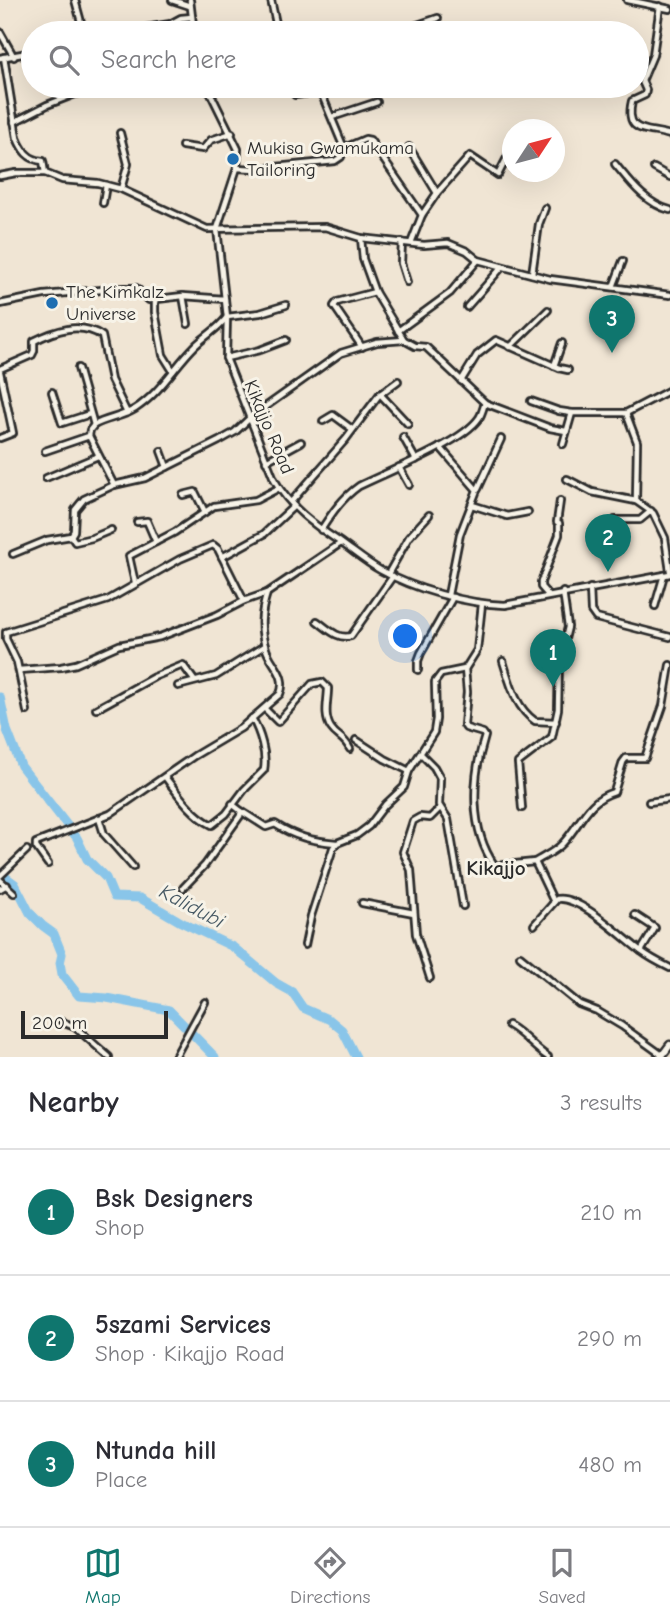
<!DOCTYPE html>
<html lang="en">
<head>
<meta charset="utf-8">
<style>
  :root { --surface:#fff; --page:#f2f2f3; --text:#2b2b33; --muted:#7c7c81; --line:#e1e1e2; --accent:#0f766e }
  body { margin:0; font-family:"Comic Neue",sans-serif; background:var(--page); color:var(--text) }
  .compass { position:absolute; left:502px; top:119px; width:63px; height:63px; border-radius:50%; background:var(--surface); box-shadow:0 7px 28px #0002; rotate:54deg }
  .scale { position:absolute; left:21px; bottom:18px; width:147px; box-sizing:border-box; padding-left:7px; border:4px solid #2b2b2b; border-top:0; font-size:19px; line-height:24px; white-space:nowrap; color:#2b2b2b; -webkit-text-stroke:5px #f7f3e8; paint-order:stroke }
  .you { position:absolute; left:406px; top:637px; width:24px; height:24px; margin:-18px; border:5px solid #fff; border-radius:50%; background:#1a73e8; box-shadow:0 0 0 10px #1a73e833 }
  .badge { display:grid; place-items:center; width:46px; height:46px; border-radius:50%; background:var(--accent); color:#fff; font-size:23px; font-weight:700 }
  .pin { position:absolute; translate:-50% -58px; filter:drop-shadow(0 2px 4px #0008) }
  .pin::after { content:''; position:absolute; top:37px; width:24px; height:21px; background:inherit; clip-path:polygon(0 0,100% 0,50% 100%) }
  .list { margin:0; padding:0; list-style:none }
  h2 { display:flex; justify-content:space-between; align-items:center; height:91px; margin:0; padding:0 28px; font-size:30px }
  h2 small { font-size:23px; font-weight:400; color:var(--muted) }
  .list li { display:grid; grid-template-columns:46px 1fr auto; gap:21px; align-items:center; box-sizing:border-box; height:126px; padding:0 28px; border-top:2px solid var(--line) }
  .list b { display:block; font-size:26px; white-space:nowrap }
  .list p { margin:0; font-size:23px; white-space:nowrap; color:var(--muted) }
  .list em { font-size:23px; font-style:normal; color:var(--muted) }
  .icon { flex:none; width:38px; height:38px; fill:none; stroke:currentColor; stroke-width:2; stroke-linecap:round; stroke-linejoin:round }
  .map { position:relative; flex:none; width:670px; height:1057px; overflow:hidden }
  .search { position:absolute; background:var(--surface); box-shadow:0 7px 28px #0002; left:21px; right:21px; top:21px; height:77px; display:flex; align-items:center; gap:18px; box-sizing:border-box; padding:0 24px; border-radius:38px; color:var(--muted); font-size:26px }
  .sheet { height:469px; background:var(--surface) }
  nav { display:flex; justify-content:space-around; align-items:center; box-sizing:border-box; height:98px; border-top:2px solid var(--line); background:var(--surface); font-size:19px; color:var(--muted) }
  nav a { display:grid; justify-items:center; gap:4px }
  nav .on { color:var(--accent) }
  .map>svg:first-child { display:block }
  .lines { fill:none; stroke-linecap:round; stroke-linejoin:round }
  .river { stroke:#89c5e9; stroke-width:9 }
  .minor-casing { stroke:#2b2b2b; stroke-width:10 }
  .tertiary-casing { stroke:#2b2b2b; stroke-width:11 }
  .minor { stroke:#f7f3e8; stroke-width:4.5 }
  .tertiary { stroke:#f7f3e8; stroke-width:6 }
  .poi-dot { fill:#1f6fb2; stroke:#f7f3e8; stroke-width:2.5 }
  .labels { text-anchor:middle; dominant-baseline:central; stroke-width:6; stroke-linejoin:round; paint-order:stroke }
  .poi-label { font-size:19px; fill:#2b2b2b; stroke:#f7f3e8; text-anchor:start }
  .street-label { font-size:19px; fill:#2b2b2b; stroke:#f7f3e8 }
  .neighbourhood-label { font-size:21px; font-weight:bold; fill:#2b2b2b; stroke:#f7f3e8 }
  .water-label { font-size:21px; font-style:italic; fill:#475964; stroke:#f7f3e8 }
</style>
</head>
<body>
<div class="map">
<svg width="670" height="1057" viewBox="0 0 670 1057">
  <rect width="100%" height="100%" fill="#f0e5d4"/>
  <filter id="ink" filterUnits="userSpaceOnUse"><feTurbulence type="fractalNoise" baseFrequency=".0143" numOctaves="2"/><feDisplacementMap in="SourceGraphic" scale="14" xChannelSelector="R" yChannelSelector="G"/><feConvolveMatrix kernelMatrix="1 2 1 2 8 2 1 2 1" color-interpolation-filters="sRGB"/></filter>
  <g filter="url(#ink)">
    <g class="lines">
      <g class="river">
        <polyline points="0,697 7,730 21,766 77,838 87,859 106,878 114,897 140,898 181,922 233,947 276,983 292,992 303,1008 330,1020 342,1030 356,1057"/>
        <polyline points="0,873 15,884 30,913 43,926 54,934 62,954 60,963 62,974 79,996 107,998 169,1010 215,1057"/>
      </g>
      <g class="minor-casing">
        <g id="minor">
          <polyline points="75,0 84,33"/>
          <polyline points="172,0 190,6"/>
          <polyline points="190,0 194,33"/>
          <polyline points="271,0 278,33"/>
          <polyline points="627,0 670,9"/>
          <path d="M 660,6 L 653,55 L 642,81 L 646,90 L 645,95 L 632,101 C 624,135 648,128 670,135"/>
          <polyline points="0,32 14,57"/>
          <polyline points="115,33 170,24 181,18 192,17"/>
          <polyline points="394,33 438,18"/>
          <path d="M 4,57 L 17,138 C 22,150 28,160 43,161 L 45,173"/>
          <polyline points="0,58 33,52"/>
          <path d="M 207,86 L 238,149 L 237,168 L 217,229 L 227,317 L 226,358 L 274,479 C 289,507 314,525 340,542 C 353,551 366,562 380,570 C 414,589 466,604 505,605 L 670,574"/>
          <polyline points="320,94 339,86"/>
          <polyline points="332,117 377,102"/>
          <polyline points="14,122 47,105 75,94 111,86"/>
          <polyline points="120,133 128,164 121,189"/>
          <polyline points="182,146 203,149 211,140 232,133"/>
          <polyline points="409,147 437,193 422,215"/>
          <polyline points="344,148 365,139 370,140 422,215 411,243"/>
          <path d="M 615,164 C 630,182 646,204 670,210"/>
          <polyline points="237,168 256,169 325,162 335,161 341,157 344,148 322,95 318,92 295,95 288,86"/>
          <polyline points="654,168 670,177"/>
          <polyline points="0,176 16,173 45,173 62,180 98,183 121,189 207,229 325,227 361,238 424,245 448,243 467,251 478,260 550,279 670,295"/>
          <polyline points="437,193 470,156 498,175 510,152"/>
          <polyline points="103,203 106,185"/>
          <polyline points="361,238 363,259 375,292 404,340 415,346 426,347 485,403 550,428 566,431"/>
          <polyline points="402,242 401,263 407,282"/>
          <polyline points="532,274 539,224 545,208"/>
          <polyline points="613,287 623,261"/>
          <polyline points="183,296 188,324"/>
          <polyline points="155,300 155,312 163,355 173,371"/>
          <polyline points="0,304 44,295 124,288 136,288 149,300 183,296 225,299"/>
          <polyline points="467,307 502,267"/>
          <polyline points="398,331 450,293 478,260"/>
          <polyline points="362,347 334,306 337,302 375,292"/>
          <polyline points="510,347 548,310"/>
          <polyline points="226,358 260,350 286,340"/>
          <polyline points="554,366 562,343"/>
          <polyline points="78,368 94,425"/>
          <path d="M 0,369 L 32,355 L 34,351 L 34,341 C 54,331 80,321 102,336 L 111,380 L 127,413"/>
          <polyline points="0,372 13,433 0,438"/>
          <polyline points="461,381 477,355 496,340 559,368 568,370"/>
          <polyline points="52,392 62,423 90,414"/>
          <polyline points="380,394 408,424"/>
          <polyline points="531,401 559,411 572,413"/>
          <polyline points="626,413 637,442 636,501"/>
          <polyline points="323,421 333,415 352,429"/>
          <polyline points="403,437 416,460"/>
          <polyline points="563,444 572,413 626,413 670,390"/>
          <polyline points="440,447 477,490 460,534 448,595"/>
          <polyline points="45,451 89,436"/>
          <polyline points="161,451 167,467"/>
          <polyline points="266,461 301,442"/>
          <polyline points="399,467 409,485"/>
          <polyline points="46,478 98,456"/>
          <polyline points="567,479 592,492 636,501 653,513 665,538 670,571"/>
          <path d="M 114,485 L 89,436 L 90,430 L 94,425 C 107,418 122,417 135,409 C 160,393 174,367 195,346 C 205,336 218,329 227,317 L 260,313 L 286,305"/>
          <polyline points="478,489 501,439"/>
          <polyline points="183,495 195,492 205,512"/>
          <polyline points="291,502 346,439 379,395 398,381"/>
          <polyline points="472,505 507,516 528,512"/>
          <polyline points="615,520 640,520 651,511"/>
          <polyline points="137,522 147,521 156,542"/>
          <path d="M 321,530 C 332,513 342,498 359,486 C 387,472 462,443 479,418 C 482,414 483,408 485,403"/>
          <polyline points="71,536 75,542 92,538 111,530"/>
          <polyline points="13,554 47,540 71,536 74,531 75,510 84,499 114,485 145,478 219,441 235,432 251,417 341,353 377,342 404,340"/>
          <polyline points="222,557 264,534 294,506"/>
          <polyline points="388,574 409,537 429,515"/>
          <polyline points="135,583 129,556 175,532 214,506 256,500 279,488"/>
          <polyline points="590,588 591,611 596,618 670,637"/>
          <polyline points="548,595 541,587 541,582 559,535 559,523 557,522 560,501"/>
          <path d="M 482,604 L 477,650 L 465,669 L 467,692 L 464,725 L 466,728 L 483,733 L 485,736 C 472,777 469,829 495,866 L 535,862"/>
          <polyline points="655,606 664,575"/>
          <path d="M 317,621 C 327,628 338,640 351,636 L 393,576"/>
          <path d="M 503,661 C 510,683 515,707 535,721 L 556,722"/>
          <polyline points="19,670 61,667 76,664 119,645 160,637 217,615 244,601 267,593 341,543"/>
          <polyline points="418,670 418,661 421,653 453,597"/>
          <polyline points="178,686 216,676 264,646"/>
          <polyline points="96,709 154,677 183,665 194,680"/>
          <path d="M 265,709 L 278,722 L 312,684 L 322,682 L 328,688 C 328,701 323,716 331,728 C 337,737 344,737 350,749"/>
          <polyline points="27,711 17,662 6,639 6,632 108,600 180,559 213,545 218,549 244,601"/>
          <polyline points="356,740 385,759 409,771"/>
          <polyline points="421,754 434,767 440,778 439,805 448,819 463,906"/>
          <path d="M 165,777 C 178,794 192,815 212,825 L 226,814 L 244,790 L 264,770 C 267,754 260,732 252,718"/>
          <polyline points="649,802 670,799"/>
          <polyline points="522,808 518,763 552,737 558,709 559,663 568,627 563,592"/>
          <path d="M 241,811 L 266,827 L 275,824 C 295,837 313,841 336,843"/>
          <polyline points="99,818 104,834 133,867"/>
          <path d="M 48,864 L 36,847 L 36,843 L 110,814 L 194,756 L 241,728 L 280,694 C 288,675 271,665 266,649 C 259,629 261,612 267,593"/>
          <polyline points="0,876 27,850"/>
          <polyline points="0,880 14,893"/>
          <polyline points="183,888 205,865 240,816 241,811 232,804"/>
          <polyline points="0,889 7,885"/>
          <path d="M 554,902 L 535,862 C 544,856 555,852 563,843 C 581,824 587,800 614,792 L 623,762 L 626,758 L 645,758 L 663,706 L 670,665"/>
          <polyline points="362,903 414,913"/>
          <polyline points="635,915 655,928 641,951"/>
          <path d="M 534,925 L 557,899 C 579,895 623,938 641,951 C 650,958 660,963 670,968"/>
          <polyline points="305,945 311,916 333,848 337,843 357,835 369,826 385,805 404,787 409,771 434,732 436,719 435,682 441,674 465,669"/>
          <polyline points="520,956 579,1004 597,1011 622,1026 662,1055"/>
          <polyline points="430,978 416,934 411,870 403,852 413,821 420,817 430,818 440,808"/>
          <polyline points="62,1022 75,1027 109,1057"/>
          <path d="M 508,1025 C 524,1034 533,1047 548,1057"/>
          <polyline points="175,1057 205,1002"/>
        </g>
      </g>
      <g class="tertiary-casing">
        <polyline id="tertiary" points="661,1057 670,1045"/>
      </g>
      <use href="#minor" class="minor"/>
      <use href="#tertiary" class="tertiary"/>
    </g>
  </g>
  <g class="poi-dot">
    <circle cx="233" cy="159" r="7"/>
    <circle cx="52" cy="303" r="7"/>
  </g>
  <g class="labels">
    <g class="poi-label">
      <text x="247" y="148">Mukisa Gwamukama<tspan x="247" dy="22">Tailoring</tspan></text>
      <text x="66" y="292">The Kimkalz<tspan x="66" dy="22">Universe</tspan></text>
    </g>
    <g class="street-label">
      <text transform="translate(269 427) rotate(67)">Kikajjo Road</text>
    </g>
    <g class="neighbourhood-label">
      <text x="496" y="868">Kikajjo</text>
    </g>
    <g class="water-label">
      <text transform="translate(192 906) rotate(28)">Kalidubi</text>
    </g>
  </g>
</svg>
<svg class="compass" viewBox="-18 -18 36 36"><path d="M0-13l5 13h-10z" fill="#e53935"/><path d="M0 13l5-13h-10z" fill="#7c7c81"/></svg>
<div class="scale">200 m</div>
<div class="you"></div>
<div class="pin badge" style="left:553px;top:687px">1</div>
<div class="pin badge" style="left:608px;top:572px">2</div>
<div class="pin badge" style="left:612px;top:353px">3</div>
<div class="search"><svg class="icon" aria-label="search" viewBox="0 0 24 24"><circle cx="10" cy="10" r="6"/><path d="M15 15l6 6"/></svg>Search here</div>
</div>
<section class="sheet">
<h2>Nearby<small>3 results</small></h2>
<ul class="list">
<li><span class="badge">1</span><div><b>Bsk Designers</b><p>Shop</p></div><em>210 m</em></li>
<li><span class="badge">2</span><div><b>5szami Services</b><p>Shop · Kikajjo Road</p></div><em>290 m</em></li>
<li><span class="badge">3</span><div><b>Ntunda hill</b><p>Place</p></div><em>480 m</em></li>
</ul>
</section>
<nav>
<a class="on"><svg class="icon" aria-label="map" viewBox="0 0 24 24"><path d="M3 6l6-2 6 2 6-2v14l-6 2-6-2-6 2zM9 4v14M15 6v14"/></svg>Map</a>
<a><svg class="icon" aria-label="directions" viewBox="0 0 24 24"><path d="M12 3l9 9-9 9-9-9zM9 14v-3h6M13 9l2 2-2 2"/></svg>Directions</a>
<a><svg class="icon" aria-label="saved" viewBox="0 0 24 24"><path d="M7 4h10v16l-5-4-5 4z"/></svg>Saved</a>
</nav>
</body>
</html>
